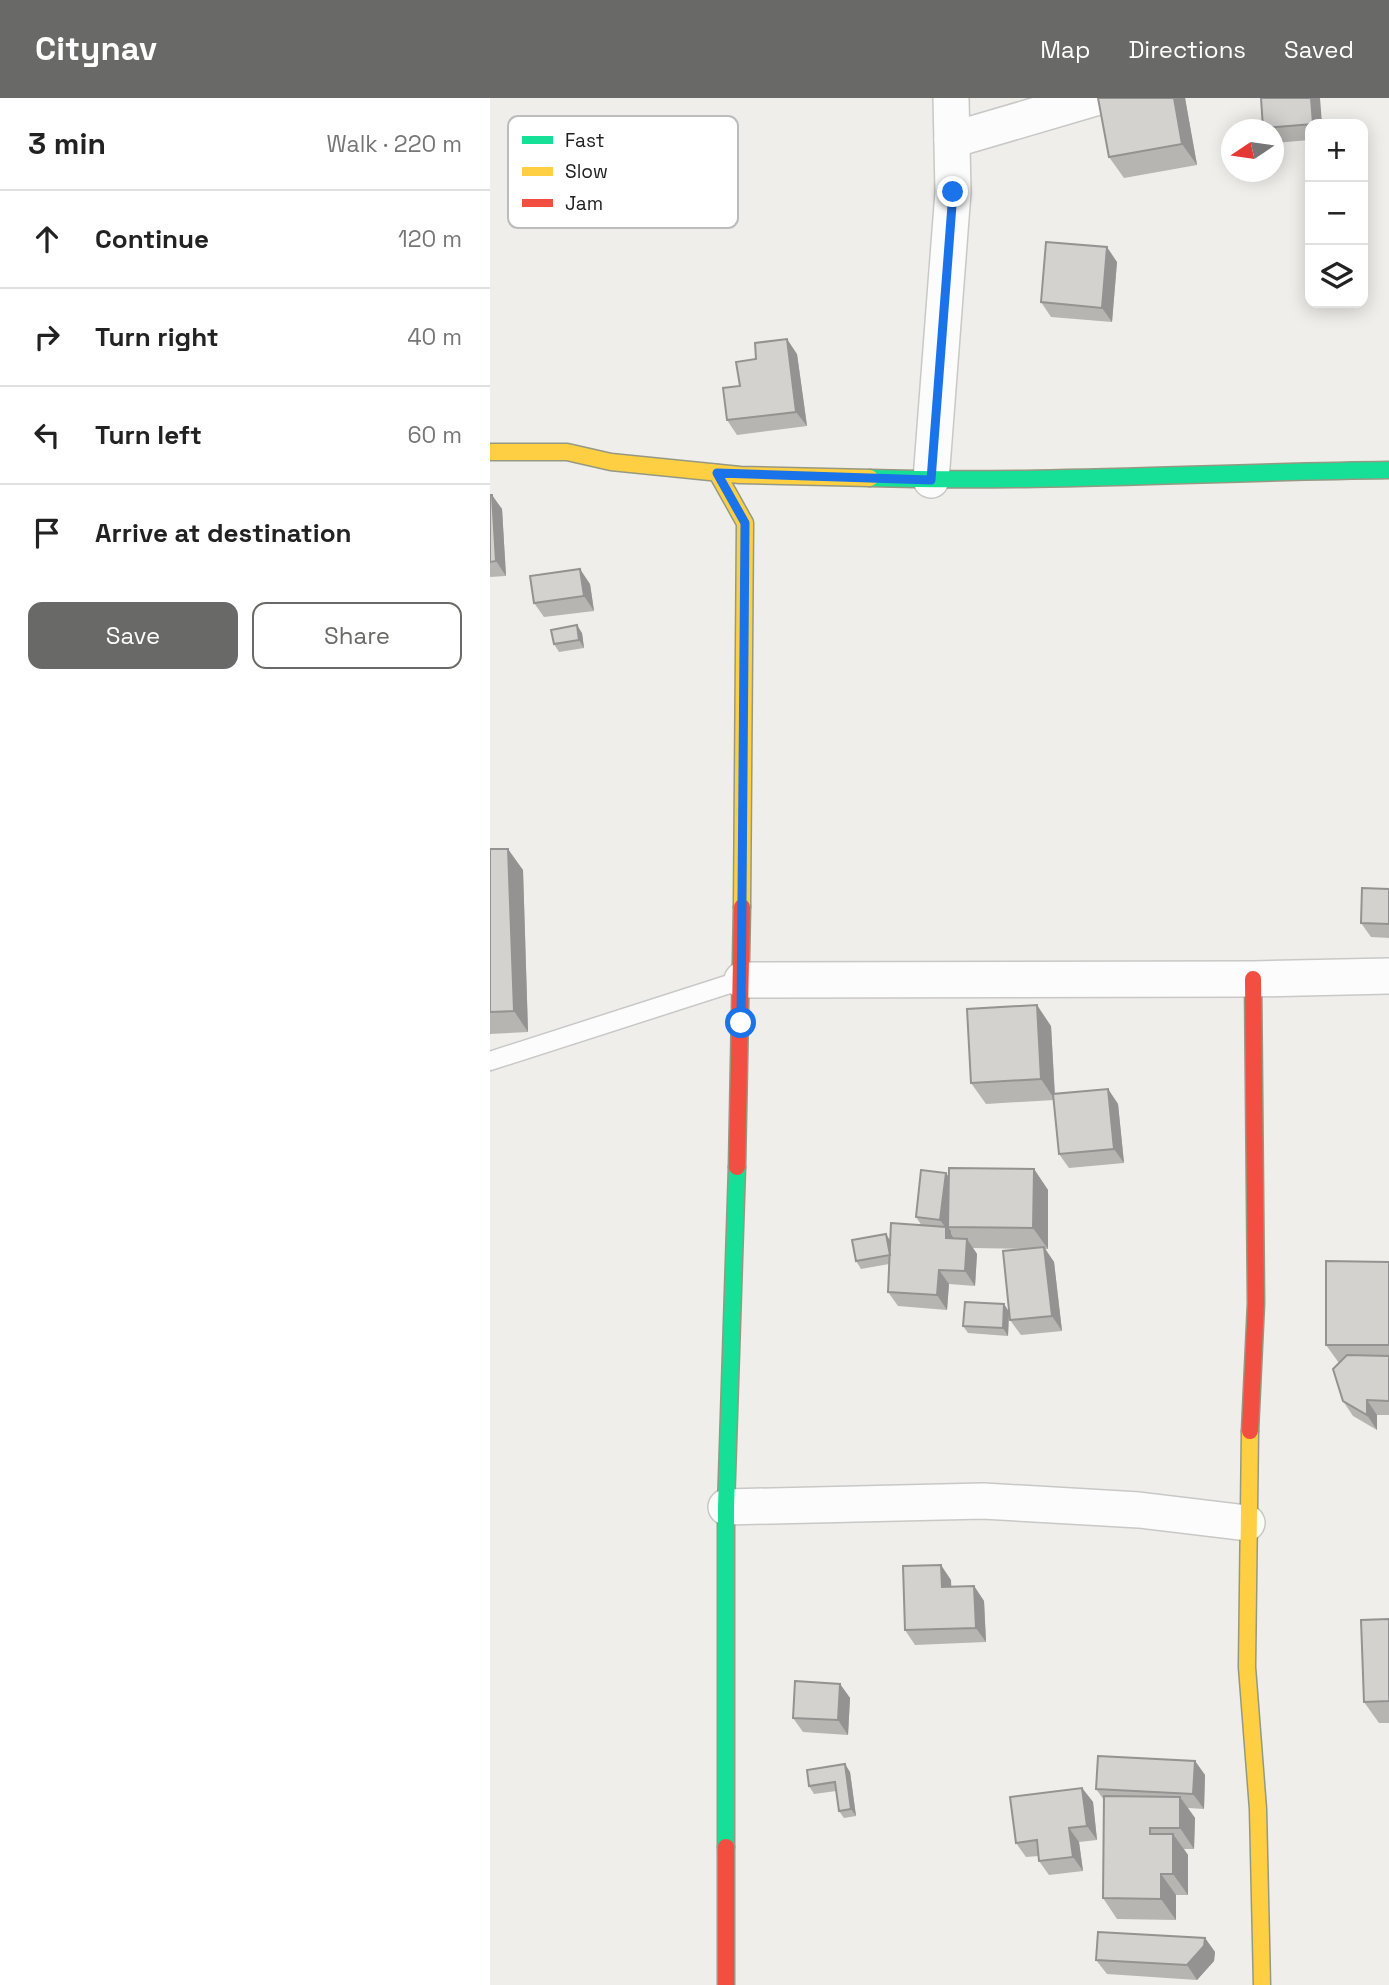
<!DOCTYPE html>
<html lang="en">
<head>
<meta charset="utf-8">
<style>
  :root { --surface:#fff; --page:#f2f2f2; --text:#222; --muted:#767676; --line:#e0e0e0; --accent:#696967 }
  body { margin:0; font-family:"Space Grotesk",sans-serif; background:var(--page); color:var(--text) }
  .controls { position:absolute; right:21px; top:21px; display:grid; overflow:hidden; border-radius:14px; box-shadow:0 4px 18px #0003 }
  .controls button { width:63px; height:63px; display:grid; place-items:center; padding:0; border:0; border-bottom:2px solid var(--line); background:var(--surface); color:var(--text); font:35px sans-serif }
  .compass { position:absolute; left:731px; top:21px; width:63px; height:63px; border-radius:50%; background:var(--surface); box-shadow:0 4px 18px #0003; rotate:257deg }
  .stop { position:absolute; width:21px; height:21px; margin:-16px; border:5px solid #1a73e8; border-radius:50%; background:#fff }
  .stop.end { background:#1a73e8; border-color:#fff; box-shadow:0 2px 7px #0008 }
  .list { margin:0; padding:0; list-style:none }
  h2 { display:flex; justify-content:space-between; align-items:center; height:91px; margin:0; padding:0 28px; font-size:30px }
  h2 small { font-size:23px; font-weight:400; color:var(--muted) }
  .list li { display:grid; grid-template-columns:46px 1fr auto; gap:21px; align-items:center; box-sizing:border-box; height:98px; padding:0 28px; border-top:2px solid var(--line) }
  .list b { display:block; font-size:26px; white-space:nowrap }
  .list em { font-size:23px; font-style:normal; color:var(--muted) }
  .actions { display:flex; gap:14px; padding:21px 28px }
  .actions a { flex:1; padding:16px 0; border:2px solid var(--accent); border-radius:14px; text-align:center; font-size:24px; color:var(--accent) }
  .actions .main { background:var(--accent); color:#fff }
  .icon { flex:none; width:38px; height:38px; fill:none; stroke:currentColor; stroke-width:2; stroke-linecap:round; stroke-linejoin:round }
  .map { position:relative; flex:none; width:899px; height:1887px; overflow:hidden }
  header { display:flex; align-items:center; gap:42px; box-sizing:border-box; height:98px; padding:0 35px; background:var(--accent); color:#fff }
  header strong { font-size:33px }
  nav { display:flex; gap:38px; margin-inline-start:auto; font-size:24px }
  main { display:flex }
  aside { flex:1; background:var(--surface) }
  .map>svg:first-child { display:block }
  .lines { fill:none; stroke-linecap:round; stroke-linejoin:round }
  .lane-casing { stroke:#c8c8c6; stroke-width:21 }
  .street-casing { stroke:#c8c8c6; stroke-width:38 }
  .fast-casing { stroke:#959982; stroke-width:19 }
  .slow-casing { stroke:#959982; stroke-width:19 }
  .jam-casing { stroke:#959982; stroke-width:19 }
  .lane { stroke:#fdfcfc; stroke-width:18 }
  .street { stroke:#fdfcfc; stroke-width:35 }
  .fast { stroke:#16e098; stroke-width:16 }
  .slow { stroke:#ffcf43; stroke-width:16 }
  .jam { stroke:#f24e42; stroke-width:16 }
  .wall { fill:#b6b5b2 }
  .shaded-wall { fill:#949391 }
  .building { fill:#d4d2cf; stroke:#949391; stroke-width:2 }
  .route { stroke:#1a73e8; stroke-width:9 }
  .key { fill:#fff; stroke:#bcbcbc; stroke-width:2 }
  .key-label { font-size:19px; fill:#212121 }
</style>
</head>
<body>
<header>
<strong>Citynav</strong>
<nav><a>Map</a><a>Directions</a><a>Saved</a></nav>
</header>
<main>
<aside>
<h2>3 min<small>Walk · 220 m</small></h2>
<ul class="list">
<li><svg class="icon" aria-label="ahead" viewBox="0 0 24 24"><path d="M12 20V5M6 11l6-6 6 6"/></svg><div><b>Continue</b></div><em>120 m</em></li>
<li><svg class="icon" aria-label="right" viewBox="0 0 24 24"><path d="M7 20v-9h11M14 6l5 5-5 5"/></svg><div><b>Turn right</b></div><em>40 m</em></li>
<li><svg class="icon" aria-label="left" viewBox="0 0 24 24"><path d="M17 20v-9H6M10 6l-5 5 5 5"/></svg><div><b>Turn left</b></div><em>60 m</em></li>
<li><svg class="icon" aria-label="arrive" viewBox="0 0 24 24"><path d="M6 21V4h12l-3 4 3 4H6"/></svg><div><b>Arrive at destination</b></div></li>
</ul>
<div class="actions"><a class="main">Save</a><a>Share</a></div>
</aside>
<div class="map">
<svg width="899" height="1887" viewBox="0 0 899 1887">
  <rect width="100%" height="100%" fill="#efeeea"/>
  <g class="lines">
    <g class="lane-casing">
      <polyline id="lane" points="0,963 252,882"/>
    </g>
    <g class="street-casing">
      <g id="street">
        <polyline points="462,42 605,0"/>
        <polyline points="441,382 463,94 461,0"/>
        <polyline points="252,882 763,881 899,878"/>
        <polyline points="236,1409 493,1403 649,1412 757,1425"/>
      </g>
    </g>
    <g class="fast-casing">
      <g id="fast">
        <path d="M 380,380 C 553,385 726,374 899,372"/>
        <polyline points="236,1749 236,1409 247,1069"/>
      </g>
    </g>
    <g class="slow-casing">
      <g id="slow">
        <polyline points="0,354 77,354 121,364 250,377 380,380"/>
        <polyline points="227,375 255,425 252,809"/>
        <polyline points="760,1333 757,1569 768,1711 772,1887"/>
      </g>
    </g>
    <g class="jam-casing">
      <g id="jam">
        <polyline points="247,1069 252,809"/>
        <polyline points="760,1333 766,1205 763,881"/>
        <polyline points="236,1749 236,1887"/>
      </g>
    </g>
    <use href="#lane" class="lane"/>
    <use href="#street" class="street"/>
    <use href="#fast" class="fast"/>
    <use href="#slow" class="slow"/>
    <use href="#jam" class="jam"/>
  </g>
  <g class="wall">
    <polygon points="695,0 707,67 634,80 619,59"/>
    <polygon points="820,26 820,42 784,45 783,32 774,32 773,30"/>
    <polygon points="627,164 622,224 561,219 551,204"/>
    <polygon points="307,256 317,328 247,337 237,322 250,288"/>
    <polygon points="0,397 12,411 16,478 0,479"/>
    <polygon points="100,486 104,513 54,519 44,505"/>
    <polygon points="92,535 94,550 69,554 64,546"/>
    <polygon points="0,751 33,772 38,934 0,936"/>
    <polygon points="899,791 899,840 881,839 871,825"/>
    <polygon points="561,928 565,996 618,991 628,1006 634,1065 579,1070 569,1056 564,1002 496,1006 481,985"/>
    <polygon points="544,1071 558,1092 558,1151 555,1151 564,1164 572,1233 531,1237 520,1222 537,1151 483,1150 487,1156 485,1188 459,1186 457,1212 408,1208 398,1194 399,1166 371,1171 366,1163 400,1143 432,1128 426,1119 459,1079"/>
    <polygon points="899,1164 899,1317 887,1317 887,1332 863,1318 853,1303 849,1265 836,1247"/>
    <polygon points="514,1206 519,1214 518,1238 478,1235 473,1228"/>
    <polygon points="461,1482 461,1489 484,1488 494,1503 496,1544 425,1547 415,1532"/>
    <polygon points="899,1521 899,1625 889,1625 874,1604"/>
    <polygon points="350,1586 360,1600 358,1637 313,1634 303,1620"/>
    <polygon points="705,1663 715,1677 714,1711 698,1710 705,1720 704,1751 694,1751 698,1757 698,1797 686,1797 686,1822 627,1821 613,1800 614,1702 606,1691"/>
    <polygon points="360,1674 366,1718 354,1720 349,1713 346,1693 324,1696 319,1688"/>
    <polygon points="592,1690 603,1704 607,1742 589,1744 593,1773 559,1777 549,1763 549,1758 536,1759 526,1745"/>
    <polygon points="715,1840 725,1854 724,1863 707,1882 617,1876 606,1862"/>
  </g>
  <g class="shaded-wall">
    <polygon points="684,0 695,0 707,67 692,46"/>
    <polygon points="821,0 830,0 832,26 823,26"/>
    <polygon points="617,149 627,164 622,224 612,210"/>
    <polygon points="297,241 307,256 317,328 306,314"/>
    <polygon points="2,397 12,411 16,478 6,463"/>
    <polygon points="90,471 100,486 104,513 94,498"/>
    <polygon points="87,527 92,535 94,550 89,542"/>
    <polygon points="18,751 33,772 38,934 24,913"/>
    <polygon points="547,907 561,928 565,1002 551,981"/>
    <polygon points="618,991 628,1006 634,1065 624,1051"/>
    <polygon points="544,1071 558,1092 558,1151 543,1130"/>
    <polygon points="456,1075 466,1089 458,1129 461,1133 461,1136 466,1144 456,1140 456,1130 450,1122"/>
    <polygon points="396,1136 401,1144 400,1157"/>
    <polygon points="477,1141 487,1156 485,1188 475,1173"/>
    <polygon points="554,1149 564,1164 572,1233 562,1218"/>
    <polygon points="449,1172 459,1186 457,1212 447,1197"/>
    <polygon points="514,1206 519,1214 518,1238 513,1230"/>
    <polygon points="877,1302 887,1317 887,1332 877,1317"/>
    <polygon points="451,1467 461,1482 462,1504 452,1489"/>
    <polygon points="484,1488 494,1503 496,1544 486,1530"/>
    <polygon points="350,1586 360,1600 358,1637 348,1622"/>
    <polygon points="705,1663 715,1677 714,1711 703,1696"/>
    <polygon points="355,1666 360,1674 366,1718 361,1711"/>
    <polygon points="592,1690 603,1704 607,1742 597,1728"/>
    <polygon points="690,1699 705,1720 704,1751 690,1730"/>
    <polygon points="579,1730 589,1744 593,1773 583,1759"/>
    <polygon points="683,1736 698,1757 698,1797 683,1776"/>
    <polygon points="671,1776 686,1797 686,1822 671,1801"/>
    <polygon points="715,1840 725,1854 724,1863 707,1882 697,1867"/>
  </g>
  <g class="building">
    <polygon points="608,0 684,0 692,46 619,59"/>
    <polygon points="771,0 821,0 823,26 773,30"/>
    <polygon points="556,144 617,149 612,210 551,204"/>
    <polygon points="297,241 306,314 237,322 233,290 250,288 246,264 266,261 265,245"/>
    <polygon points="0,397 2,397 6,463 0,464"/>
    <polygon points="90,471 94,498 44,505 40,478"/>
    <polygon points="87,527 89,542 64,546 61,532"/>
    <polygon points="0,751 18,751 24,913 0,914"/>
    <polygon points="872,790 899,791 899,826 871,825"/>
    <polygon points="547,907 551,981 481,985 477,911"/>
    <polygon points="618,991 624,1051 569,1056 563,996"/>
    <polygon points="459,1070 544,1071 543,1130 458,1129"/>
    <polygon points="431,1072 456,1075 450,1122 426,1119"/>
    <polygon points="401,1125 456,1129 456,1140 477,1141 475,1173 449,1172 447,1197 398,1194"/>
    <polygon points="396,1136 400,1157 366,1163 362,1142"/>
    <polygon points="554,1149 562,1218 520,1222 513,1153"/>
    <polygon points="836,1163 899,1164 899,1247 836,1247"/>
    <polygon points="475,1204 514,1206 513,1230 473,1228"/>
    <polygon points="857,1257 899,1258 899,1303 877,1302 877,1317 853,1303 843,1271"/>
    <polygon points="451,1467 452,1489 484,1488 486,1530 415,1532 413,1468"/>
    <polygon points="899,1521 899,1603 874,1604 871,1522"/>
    <polygon points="305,1583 350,1586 348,1622 303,1620"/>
    <polygon points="608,1658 705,1663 703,1696 606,1691"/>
    <polygon points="355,1666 361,1711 349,1713 345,1684 319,1688 317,1672"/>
    <polygon points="592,1690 597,1728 579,1730 583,1759 549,1763 547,1742 526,1745 520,1699"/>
    <polygon points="614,1698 690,1699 690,1730 660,1730 660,1736 683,1736 683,1776 671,1776 671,1801 613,1800"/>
    <polygon points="608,1834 715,1840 714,1848 697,1867 606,1862"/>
  </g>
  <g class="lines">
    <polyline class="route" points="251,925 255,425 227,375 441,382 463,94"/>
  </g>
  <rect x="18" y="18" width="230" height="112" rx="10" class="key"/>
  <rect x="32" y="38" width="31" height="8" fill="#16e098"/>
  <rect x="32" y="69" width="31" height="9" fill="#ffcf43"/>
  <rect x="32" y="101" width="31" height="8" fill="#f24e42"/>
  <g class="key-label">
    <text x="75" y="49">Fast</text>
    <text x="75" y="80">Slow</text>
    <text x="75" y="112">Jam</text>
  </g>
</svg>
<div class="controls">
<button>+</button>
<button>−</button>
<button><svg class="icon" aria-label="layers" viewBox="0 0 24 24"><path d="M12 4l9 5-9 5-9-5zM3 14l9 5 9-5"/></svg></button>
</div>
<svg class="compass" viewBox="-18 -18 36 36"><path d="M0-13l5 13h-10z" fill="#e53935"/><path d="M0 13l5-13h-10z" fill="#767676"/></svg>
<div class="stop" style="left:251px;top:925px"></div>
<div class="stop end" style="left:463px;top:94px"></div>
</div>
</main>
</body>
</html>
